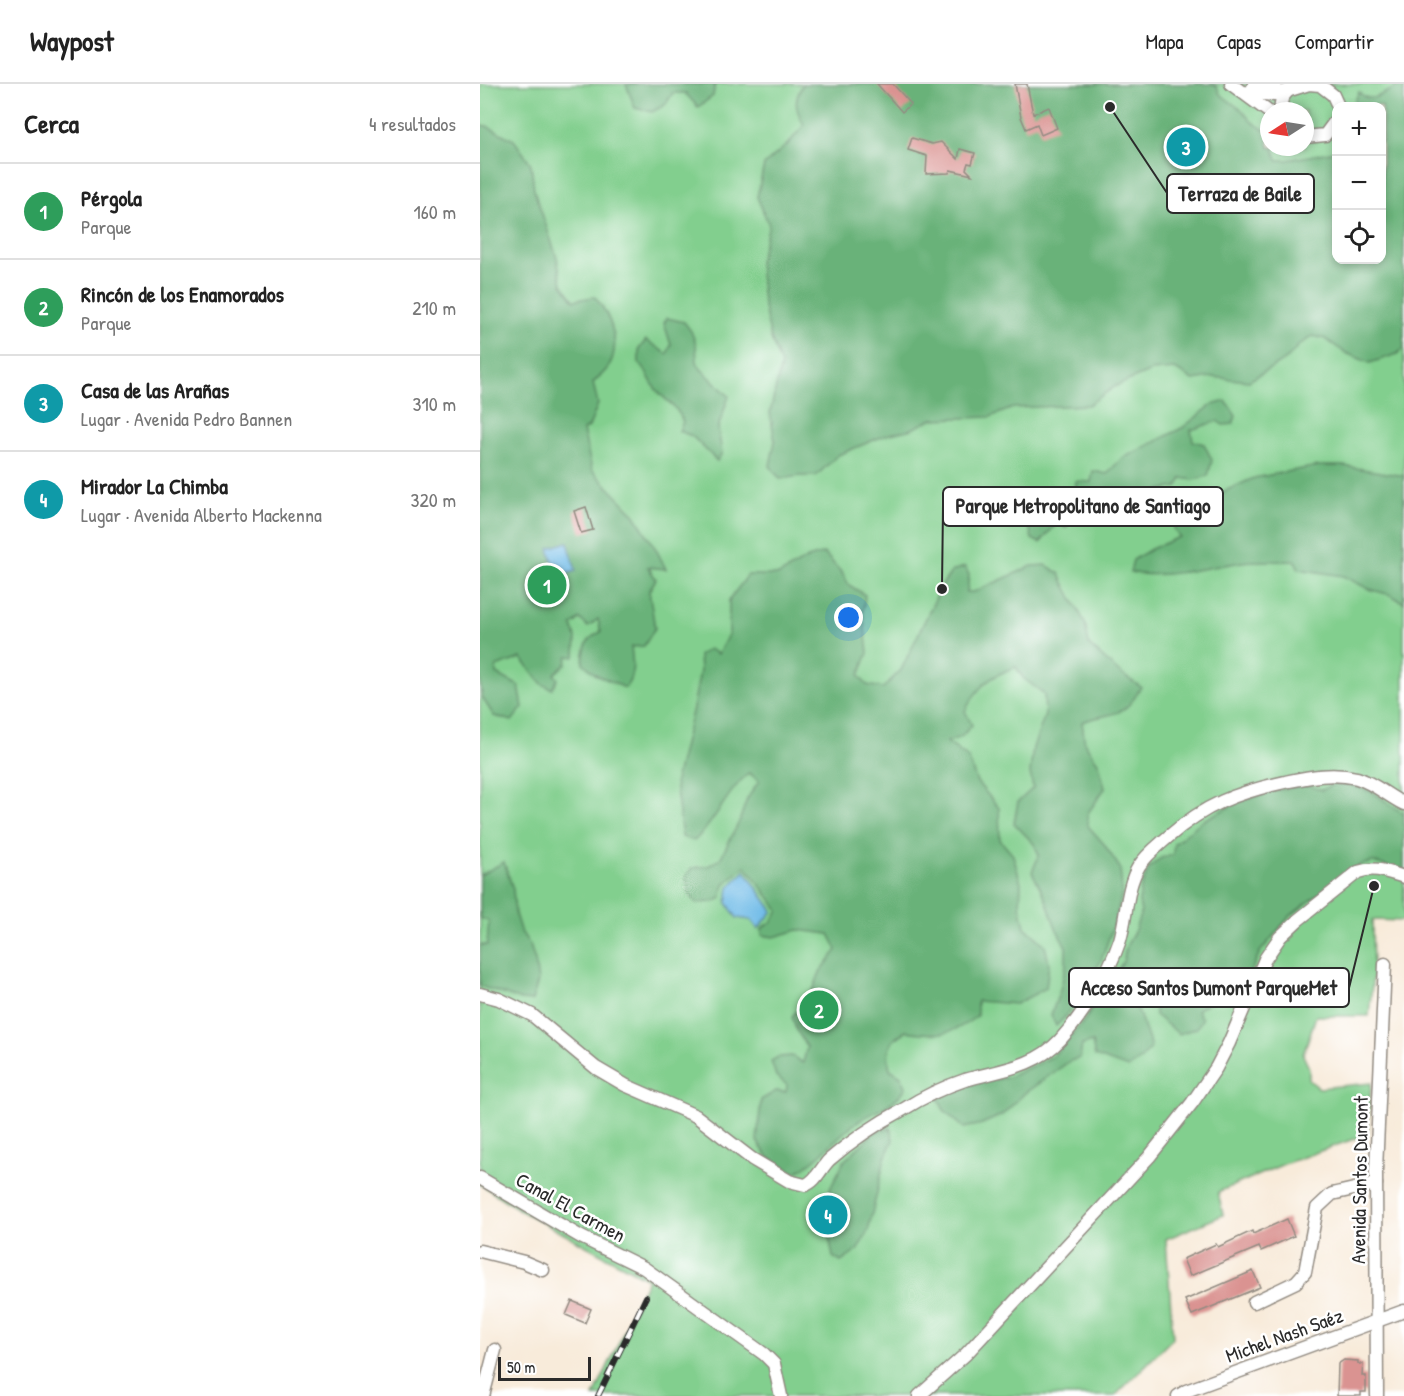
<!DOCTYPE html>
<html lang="es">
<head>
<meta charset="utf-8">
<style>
  :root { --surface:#fff; --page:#f2f2f2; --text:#222; --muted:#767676; --line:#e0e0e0; --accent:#c8321e }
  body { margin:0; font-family:"Patrick Hand",sans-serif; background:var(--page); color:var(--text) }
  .controls { position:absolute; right:18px; top:18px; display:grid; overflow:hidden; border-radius:12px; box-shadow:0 3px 9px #0003 }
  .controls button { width:54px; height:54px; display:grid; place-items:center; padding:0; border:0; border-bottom:2px solid var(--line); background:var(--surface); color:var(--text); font:30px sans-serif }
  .compass { position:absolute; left:780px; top:18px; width:54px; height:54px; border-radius:50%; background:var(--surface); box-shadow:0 3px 9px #0003; rotate:258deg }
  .scale { position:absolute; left:18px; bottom:15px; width:93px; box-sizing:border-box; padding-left:6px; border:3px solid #2b2b2b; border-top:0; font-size:16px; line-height:21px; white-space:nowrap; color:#2b2b2b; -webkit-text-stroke:4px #fff; paint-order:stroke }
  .you { position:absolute; left:369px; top:534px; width:21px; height:21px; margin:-15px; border:4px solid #fff; border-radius:50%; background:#1a73e8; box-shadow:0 0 0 9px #1a73e833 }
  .badge { display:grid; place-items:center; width:39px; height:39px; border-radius:50%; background:var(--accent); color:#fff; font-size:20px; font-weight:700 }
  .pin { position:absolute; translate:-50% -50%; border:3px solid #fff; box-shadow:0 2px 6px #0006 }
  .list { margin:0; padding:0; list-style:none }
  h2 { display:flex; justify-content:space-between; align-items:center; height:78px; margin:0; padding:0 24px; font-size:26px }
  h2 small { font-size:20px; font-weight:400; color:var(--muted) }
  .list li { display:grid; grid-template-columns:39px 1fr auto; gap:18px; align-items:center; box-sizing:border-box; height:96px; padding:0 24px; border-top:2px solid var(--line) }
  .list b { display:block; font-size:22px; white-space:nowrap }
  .list p { margin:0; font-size:20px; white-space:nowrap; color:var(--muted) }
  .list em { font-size:20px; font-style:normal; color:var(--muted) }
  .icon { flex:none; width:33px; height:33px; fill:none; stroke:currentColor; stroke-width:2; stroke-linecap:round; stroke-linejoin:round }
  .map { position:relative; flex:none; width:924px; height:1312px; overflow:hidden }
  header { display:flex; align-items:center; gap:36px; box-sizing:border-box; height:84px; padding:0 30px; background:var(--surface); border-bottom:2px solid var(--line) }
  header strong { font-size:28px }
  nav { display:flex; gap:33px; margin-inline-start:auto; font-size:21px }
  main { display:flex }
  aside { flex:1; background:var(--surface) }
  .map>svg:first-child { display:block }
  .green { fill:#82cf8e; stroke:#567d5c; stroke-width:1.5; fill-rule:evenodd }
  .forest { fill:#69b279; stroke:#4a6e52; stroke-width:1.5 }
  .water { fill:#6dbae7; stroke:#4c7289; stroke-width:1.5 }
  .building { fill:#da9391 }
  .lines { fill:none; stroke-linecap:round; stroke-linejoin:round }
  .street-casing { stroke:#928b82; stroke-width:15 }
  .street { stroke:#fff; stroke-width:12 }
  .rail-casing { stroke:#2b2b2b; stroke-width:6 }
  .rail { stroke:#fff; stroke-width:4; stroke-dasharray:11; stroke-linecap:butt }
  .labels { text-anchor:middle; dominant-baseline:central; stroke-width:5; stroke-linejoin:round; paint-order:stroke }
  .street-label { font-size:20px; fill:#2b2b2b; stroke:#fff }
  .leader { fill:none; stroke:#2b2b2b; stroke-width:2 }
  .callout-dot { fill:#2b2b2b; stroke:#fff; stroke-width:2 }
  .callout { fill:#fff; stroke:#2b2b2b; stroke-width:2 }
  .callout-label { font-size:21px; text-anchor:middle; font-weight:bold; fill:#2b2b2b }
</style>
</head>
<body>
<header>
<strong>Waypost</strong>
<nav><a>Mapa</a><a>Capas</a><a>Compartir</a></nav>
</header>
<main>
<aside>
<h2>Cerca<small>4 resultados</small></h2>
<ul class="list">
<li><span class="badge" style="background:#2e9e5b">1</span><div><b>Pérgola</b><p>Parque</p></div><em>160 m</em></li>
<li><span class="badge" style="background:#2e9e5b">2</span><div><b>Rincón de los Enamorados</b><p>Parque</p></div><em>210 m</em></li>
<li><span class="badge" style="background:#0f9aa8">3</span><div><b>Casa de las Arañas</b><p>Lugar · Avenida Pedro Bannen</p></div><em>310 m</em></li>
<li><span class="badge" style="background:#0f9aa8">4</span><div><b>Mirador La Chimba</b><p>Lugar · Avenida Alberto Mackenna</p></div><em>320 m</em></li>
</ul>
</aside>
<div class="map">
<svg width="924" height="1312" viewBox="0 0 924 1312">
  <rect width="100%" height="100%" fill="#fff"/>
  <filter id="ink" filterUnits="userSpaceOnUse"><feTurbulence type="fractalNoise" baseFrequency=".0167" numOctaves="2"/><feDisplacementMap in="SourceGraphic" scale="12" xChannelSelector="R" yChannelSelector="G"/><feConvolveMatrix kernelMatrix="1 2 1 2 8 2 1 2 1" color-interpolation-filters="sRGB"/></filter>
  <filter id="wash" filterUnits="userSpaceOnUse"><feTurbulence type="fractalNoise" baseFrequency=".008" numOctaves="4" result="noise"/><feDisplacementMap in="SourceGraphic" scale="24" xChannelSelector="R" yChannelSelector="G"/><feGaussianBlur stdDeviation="1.35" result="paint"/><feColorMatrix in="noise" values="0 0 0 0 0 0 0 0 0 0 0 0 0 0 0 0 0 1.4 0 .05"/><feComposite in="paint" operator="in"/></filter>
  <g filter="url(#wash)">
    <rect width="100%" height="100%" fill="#f8ebda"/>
    <path class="green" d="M 0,0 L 924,0 L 924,837 L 892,836 L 893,890 L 889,932 L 836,932 L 823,971 L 829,984 L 829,996 L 839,1004 L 891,999 L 888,1050 L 804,1080 L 738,1108 L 743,1131 L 686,1155 L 693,1254 L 635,1312 L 114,1312 L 168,1195 L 43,1128 L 0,1100 ZM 856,22 L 902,22 L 902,176 L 856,176 ZM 789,27 L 825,27 L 825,63 L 789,63 Z"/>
    <g class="forest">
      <polygon points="146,0 235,0 233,12 218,23 205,9 193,9 185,21 172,28 155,24"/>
      <path d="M 323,0 L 732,0 L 737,3 L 740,10 L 763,27 L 771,37 L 789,49 L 789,63 L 793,63 L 797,76 L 808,76 L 856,67 L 856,176 L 902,176 L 902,22 L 872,22 L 879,8 C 891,24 910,3 924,0 L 924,264 L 917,270 L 890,279 L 866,269 L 845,255 L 833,252 L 819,261 L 808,274 L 769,297 L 732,293 L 713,296 L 695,285 L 671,287 L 636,302 L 608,321 L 533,324 L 510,333 L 452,335 L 432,345 L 406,351 L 358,371 L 336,392 L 320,392 L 300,395 L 290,382 L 295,357 L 290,329 L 301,281 L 291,255 L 283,219 L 279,178 L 289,141 L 277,113 L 284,81 L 309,59 L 324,41 C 315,24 313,17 323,0 Z"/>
      <path d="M 0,41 L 7,42 L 34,56 L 51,80 L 54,106 L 77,174 L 82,200 L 94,216 L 115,213 C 131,232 143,262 127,285 C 123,290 118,294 113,299 L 118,320 L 109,343 L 103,346 L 112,386 L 154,430 L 176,465 L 186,485 L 168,483 L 176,495 L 169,507 L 175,544 L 164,562 L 151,563 C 153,578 155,593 145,604 L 115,590 L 103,579 C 104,565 106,553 121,548 L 118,535 L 108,543 L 100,535 L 92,541 L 96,553 L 95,573 L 88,572 L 86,580 L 74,590 L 78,595 L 72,605 L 62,600 L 41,574 L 16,583 L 17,590 L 39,602 L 43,623 L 32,637 L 14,632 L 3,615 L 0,600 Z"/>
      <path d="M 187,234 L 204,238 L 211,247 L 216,260 L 217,278 L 221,285 L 249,312 L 238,344 L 242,369 L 237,377 L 212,352 L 199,347 L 203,338 C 198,322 185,317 175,304 C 169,295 167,286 159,279 L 159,265 L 166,256 L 187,270 L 191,261 L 184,239 Z"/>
      <polygon points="746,317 756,332 753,340 743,341 737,337 711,346 713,357 724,360 732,376 728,392 713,396 702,394 697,403 681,406 669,414 660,410 647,417 643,426 627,427 615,435 607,433 593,435 586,444 577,439 560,459 552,455 547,432 577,405 595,409 596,397 611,398 613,387 627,390 641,375 702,344 732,321"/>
      <path d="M 838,382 L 864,382 L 924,392 L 924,519 L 911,511 L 889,505 L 863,492 L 819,485 L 815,477 C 797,478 779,476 762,478 C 728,483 683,496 650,488 L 653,476 L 671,465 L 700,453 L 694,446 L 695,429 L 774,394 Z"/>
      <path d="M 344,469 L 362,489 L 369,501 L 385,511 L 383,527 L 388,569 L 379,592 L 387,601 L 403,604 L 421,586 L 462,501 L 472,487 L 485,483 L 489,491 L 487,508 L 494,508 L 552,482 L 566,481 L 579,489 L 605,539 L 609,561 L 640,589 L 661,603 C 642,638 633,626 602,638 L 605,660 L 619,680 L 625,704 L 608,729 L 608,742 L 624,760 L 640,784 L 642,808 L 637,831 L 621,877 L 586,932 L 576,942 L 571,931 L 580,906 L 586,881 L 586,863 L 576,844 L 565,813 L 552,788 L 559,771 L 554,760 L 534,739 L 538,718 L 553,704 L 550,689 L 553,664 L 565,631 L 564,610 L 543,594 L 536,583 C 510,592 498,602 485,627 L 492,641 L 481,653 L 467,658 L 488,674 L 497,698 L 519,724 L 520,756 L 533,771 L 541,799 L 540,821 L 545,843 L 565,861 L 569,880 L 566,904 L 536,920 L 497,917 L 497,932 C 471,952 459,952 426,947 C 408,957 406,966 410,985 L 421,992 L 426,1003 C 415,1022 391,1028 373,1041 C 353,1056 338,1077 315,1089 L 288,1073 L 277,1057 L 281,1016 L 296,1007 L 306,1008 L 307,1001 L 296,992 L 291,977 L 298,973 L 312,972 L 323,979 L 327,963 L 317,947 L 312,933 L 334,904 L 340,888 L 357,866 L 349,850 L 318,846 L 294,853 L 282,851 L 282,844 L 291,839 L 299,826 L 265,782 L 244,801 L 241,814 L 234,818 L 216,819 L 209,810 L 206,792 L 212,784 L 228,782 L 240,775 L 259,738 L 267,715 L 279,697 L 269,689 C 246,708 236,738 214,757 L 202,753 L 195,697 L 213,624 L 220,587 L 219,571 L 229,565 L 238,570 L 249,549 L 249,516 L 268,491 L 299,491 L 328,474 Z"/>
      <path d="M 854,700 L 871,701 L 892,708 L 924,730 L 924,787 L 893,778 L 881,781 L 864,791 L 810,832 L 780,868 L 761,908 C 752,910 722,921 717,926 L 722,935 L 717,944 L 699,950 L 675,931 L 675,919 L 684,910 L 666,908 L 653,898 C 653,924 665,940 671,964 L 661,975 L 648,984 L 615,972 L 612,958 L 602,961 L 600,974 L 590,977 L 545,1009 L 522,1031 L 502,1040 L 484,1044 L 464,1026 L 458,1014 L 483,1002 L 529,993 L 572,973 L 584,960 L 604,937 L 643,878 L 647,861 L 655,846 L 661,828 L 659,818 L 661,803 L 670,783 L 681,774 L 693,771 L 694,760 L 722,737 L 758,718 L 792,707 L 826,701 L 842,706 Z"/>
      <polygon points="24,778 33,805 35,830 40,846 50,861 55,877 58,897 52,917 41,916 0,902 0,861 7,861 9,837 0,834 0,791"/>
      <polygon points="411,1044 413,1056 405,1074 388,1147 377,1167 361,1178 353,1173 347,1142 347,1111 364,1077 396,1047"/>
    </g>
    <g class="water">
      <polygon points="88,458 96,487 77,493 69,464"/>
      <polygon points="265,787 293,827 278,845 271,836 257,834 247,819 249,803"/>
    </g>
    <g id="blocks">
      <g class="building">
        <polygon points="397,0 413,0 431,20 422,28"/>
        <polygon points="535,0 547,0 553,30 569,23 577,44 561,51 557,40 546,45 541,33"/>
        <polygon points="432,54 452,60 461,58 478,75 480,65 495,69 492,80 488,79 486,85 492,91 470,86 469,89 446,90 447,72 428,66"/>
        <polygon points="106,423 113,446 101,449 94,427"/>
        <polygon points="807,1135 814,1152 781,1167 779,1163 710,1192 703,1175 736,1160 738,1163 772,1147 773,1150"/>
        <polygon points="773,1187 780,1203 712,1231 705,1216"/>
        <polygon points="92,1217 111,1225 105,1239 86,1231"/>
        <polygon points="864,1276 878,1277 878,1280 883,1280 882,1292 886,1292 886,1308 881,1308 881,1312 857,1312 858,1280"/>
      </g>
    </g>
  </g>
  <g filter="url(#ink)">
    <use href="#blocks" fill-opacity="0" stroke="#928b82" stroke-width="1.5"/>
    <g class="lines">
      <g class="street-casing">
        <g id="street">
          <polyline points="751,0 789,28"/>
          <polyline points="773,3 796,0"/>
          <polyline points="763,8 794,11 829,0 840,1 853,11 858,22"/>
          <polyline points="800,27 802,14 807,8"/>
          <polyline points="825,53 845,51 856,36"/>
          <path d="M 0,910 L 19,915 L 52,931 L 116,984 L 145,1001 L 216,1032 L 272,1075 L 309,1097 L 325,1101 C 336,1098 341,1084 349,1076 C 372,1056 398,1039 424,1025 C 443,1013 464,1003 485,996 C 519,986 554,984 580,956 C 603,931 629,889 640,856 C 647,832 646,803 659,782 C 667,770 678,762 688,753 C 726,720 756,709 805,698 C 829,693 852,688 877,694 C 894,699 908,712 924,720"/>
          <polyline points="0,1094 101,1153 164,1184 284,1270 294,1280 301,1312"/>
          <polyline points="0,1167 44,1178 63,1186"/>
          <polyline points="774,1218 816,1198 825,1188 837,1124 852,1110 896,1100"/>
          <polyline points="3,1312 15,1266"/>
          <path d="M 439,1312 L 486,1270 L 669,1073 L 712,1019 L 736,984 L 749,959 L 785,875 L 800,853 L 818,836 L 878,788 C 896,782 907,788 924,793"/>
          <polyline points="698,1312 706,1307 924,1227"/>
          <polyline points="897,1312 896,1086 905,880"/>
        </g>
      </g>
      <use href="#street" class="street"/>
      <g class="rail-casing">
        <polyline id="rail" points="118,1312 166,1213"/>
      </g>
      <use href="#rail" class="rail"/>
    </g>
  </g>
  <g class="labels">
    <g class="street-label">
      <text transform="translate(879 1096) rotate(-89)">Avenida Santos Dumont</text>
      <text transform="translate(91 1123) rotate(29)">Canal El Carmen</text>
      <text transform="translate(804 1251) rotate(-20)">Michel Nash Saéz</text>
    </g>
  </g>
  <path class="leader" d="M630 23L687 109M462 505L463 422M894 802L869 904"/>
  <g class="callout-dot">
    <circle cx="630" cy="23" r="6"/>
    <circle cx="462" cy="505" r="6"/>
    <circle cx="894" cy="802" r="6"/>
  </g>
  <g class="callout">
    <rect x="687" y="90" width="147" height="39" rx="6"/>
    <rect x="463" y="403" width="280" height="39" rx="6"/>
    <rect x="589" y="884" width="280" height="39" rx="6"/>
  </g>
  <g class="callout-label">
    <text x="760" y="117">Terraza de Baile</text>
    <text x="603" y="429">Parque Metropolitano de Santiago</text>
    <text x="729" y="911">Acceso Santos Dumont ParqueMet</text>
  </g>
</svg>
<div class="controls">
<button>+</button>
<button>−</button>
<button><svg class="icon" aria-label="locate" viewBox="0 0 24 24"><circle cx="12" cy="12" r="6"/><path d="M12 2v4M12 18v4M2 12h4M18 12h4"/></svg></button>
</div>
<svg class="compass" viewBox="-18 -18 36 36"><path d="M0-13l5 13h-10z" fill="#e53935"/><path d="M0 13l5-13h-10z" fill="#767676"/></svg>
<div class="scale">50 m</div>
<div class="you"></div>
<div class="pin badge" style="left:67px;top:501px;background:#2e9e5b">1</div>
<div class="pin badge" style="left:339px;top:926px;background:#2e9e5b">2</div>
<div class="pin badge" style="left:706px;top:63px;background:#0f9aa8">3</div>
<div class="pin badge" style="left:348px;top:1131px;background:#0f9aa8">4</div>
</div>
</main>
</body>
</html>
